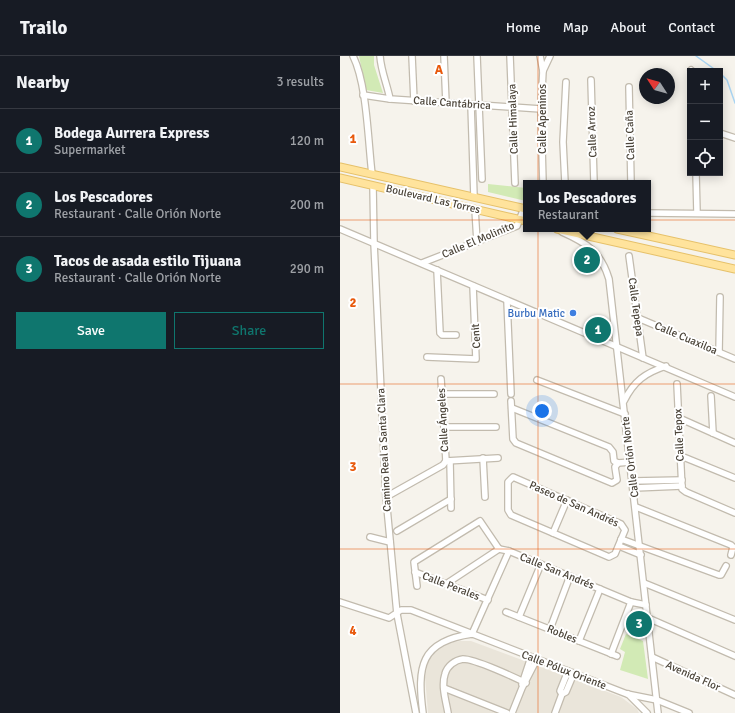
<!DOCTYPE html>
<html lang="en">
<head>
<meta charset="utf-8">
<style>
  :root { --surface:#171b24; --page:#20242c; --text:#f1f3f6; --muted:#9ea1a6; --line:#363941; --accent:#0f766e }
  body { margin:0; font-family:Signika,sans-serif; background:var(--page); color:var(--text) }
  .controls { position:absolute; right:12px; top:12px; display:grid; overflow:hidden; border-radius:0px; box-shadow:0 2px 10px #0003 }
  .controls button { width:36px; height:36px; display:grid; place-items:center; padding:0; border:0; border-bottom:1px solid var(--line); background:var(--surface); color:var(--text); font:20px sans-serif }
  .compass { position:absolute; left:299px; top:12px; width:36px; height:36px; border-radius:50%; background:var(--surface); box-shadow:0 2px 10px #0003; rotate:306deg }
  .you { position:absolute; left:202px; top:355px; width:14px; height:14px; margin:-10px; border:3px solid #fff; border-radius:50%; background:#1a73e8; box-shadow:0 0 0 6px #1a73e833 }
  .badge { display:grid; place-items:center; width:26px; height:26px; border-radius:50%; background:var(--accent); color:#fff; font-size:13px; font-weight:700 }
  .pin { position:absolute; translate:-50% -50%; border:2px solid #fff; box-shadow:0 1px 4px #0006 }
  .popup { position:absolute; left:183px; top:124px; width:128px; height:52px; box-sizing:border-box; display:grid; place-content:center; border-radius:0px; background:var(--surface); filter:drop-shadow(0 1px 3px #0005); font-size:13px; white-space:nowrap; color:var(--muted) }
  .popup b { font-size:15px; color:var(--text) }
  .popup::after { content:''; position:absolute; left:50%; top:100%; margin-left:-8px; border:8px solid transparent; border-top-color:var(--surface) }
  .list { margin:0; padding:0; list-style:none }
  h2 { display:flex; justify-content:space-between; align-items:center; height:52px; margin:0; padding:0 16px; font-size:17px }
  h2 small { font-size:13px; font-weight:400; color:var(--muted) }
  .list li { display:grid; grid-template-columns:26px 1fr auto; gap:12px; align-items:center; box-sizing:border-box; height:64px; padding:0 16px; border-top:1px solid var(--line) }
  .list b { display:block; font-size:15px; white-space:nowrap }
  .list p { margin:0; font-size:13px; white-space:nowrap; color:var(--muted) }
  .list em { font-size:13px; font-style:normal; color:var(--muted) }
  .actions { display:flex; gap:8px; padding:12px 16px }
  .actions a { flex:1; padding:9px 0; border:1px solid var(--accent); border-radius:0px; text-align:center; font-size:14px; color:var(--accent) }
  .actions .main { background:var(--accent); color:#fff }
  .icon { flex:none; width:22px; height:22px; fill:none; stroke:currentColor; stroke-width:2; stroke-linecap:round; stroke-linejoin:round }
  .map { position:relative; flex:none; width:395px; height:657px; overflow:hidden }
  header { display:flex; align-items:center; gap:24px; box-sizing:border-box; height:56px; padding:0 20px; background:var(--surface); border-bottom:1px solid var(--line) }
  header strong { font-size:19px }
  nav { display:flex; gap:22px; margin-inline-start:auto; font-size:14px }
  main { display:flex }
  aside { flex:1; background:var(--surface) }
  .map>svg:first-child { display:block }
  .residential { fill:#eae5da }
  .green { fill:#d2eab5 }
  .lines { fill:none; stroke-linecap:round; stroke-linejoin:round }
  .stream { stroke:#a9d4f2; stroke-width:1.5 }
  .minor-casing { stroke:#c2bbae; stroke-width:8 }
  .major-casing { stroke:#e6c16a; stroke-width:9 }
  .minor { stroke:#fff; stroke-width:5.5 }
  .major { stroke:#ffe39c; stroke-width:7 }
  .grid { fill:none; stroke:#e8590c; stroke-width:1; stroke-opacity:0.55 }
  .shop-dot { fill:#3f7fe0; stroke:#fff; stroke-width:1.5 }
  .labels { text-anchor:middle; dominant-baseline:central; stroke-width:4; stroke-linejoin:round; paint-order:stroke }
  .street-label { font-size:11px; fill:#4b4439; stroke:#fff }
  .shop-label { font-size:11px; fill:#366cbe; stroke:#fff; text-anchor:end }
  .grid-label { font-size:13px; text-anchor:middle; font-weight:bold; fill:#e8590c; stroke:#fff; stroke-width:4; stroke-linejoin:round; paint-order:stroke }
</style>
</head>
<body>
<header>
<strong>Trailo</strong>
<nav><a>Home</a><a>Map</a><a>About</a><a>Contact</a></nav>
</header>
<main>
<aside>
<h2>Nearby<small>3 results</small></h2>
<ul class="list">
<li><span class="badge">1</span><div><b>Bodega Aurrera Express</b><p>Supermarket</p></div><em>120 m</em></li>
<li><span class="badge">2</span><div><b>Los Pescadores</b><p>Restaurant · Calle Orión Norte</p></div><em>200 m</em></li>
<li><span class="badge">3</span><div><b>Tacos de asada estilo Tijuana</b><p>Restaurant · Calle Orión Norte</p></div><em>290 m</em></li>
</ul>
<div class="actions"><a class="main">Save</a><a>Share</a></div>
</aside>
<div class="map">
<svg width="395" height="657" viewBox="0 0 395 657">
  <rect width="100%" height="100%" fill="#f6f3ec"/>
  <polygon class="residential" points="120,585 131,585 281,641 297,653 299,657 88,657 85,621 88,606 97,594 108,587"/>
  <g class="green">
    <polygon points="19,0 34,0 34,9 43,37 26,34"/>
    <polygon points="148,128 186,132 186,145 148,136"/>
    <polygon points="286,578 303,585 308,623 280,614 285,596 280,593"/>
  </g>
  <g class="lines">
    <g class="stream">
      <polyline points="356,0 377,15"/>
      <polyline points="380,17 387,24 395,47"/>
    </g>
    <g class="minor-casing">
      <g id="minor">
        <path d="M 13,0 C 27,28 28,85 32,118"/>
        <path d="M 40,0 C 41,15 47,28 50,43"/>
        <polyline points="72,0 74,45"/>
        <polyline points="104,0 106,47"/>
        <polyline points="137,0 142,123"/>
        <polyline points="170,0 175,127"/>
        <polyline points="200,0 203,15 201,53 203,127"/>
        <polyline points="351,14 352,15"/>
        <polyline points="203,15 210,0"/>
        <polyline points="251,24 254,127"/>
        <polyline points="289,31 291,127"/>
        <polyline points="23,39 50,43 201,53"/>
        <polyline points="131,49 134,141"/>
        <polyline points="380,77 395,82"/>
        <polyline points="356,117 357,157"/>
        <polyline points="225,127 223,86 226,26"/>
        <polyline points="33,130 34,187 46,441 57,558 76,657"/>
        <polyline points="135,153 137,186"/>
        <polyline points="308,157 395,158"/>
        <polyline points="0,173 395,341"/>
        <path d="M 222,176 C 247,187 261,196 269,223 L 318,657"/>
        <polyline points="289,200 303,302"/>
        <polyline points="82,207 177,170 184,152"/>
        <polyline points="97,214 100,277 102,279 116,279"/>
        <polyline points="167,245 171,338"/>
        <polyline points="298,262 395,303"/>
        <polyline points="379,296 380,241"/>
        <polyline points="87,301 136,303 133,230"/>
        <polyline points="101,323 106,405"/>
        <polyline points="197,324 285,358"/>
        <polyline points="337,328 342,433 346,436 395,457"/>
        <polyline points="102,338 154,338"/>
        <polyline points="371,340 373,377"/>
        <polyline points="171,345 173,383 176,387 272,427 277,424 275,411 278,407"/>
        <path d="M 284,345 C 294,325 305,317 326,310"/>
        <polyline points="172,352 269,391 273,396 274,405 278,407 291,406"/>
        <polyline points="339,362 395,387"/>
        <polyline points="104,371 156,371"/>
        <polyline points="341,400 395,422"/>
        <polyline points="143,402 145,441"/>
        <polyline points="106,405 158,402"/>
        <polyline points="110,405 111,452"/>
        <polygon points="173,421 281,468 285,474 275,498 269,501 171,459 168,454 168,426"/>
        <polyline points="293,425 342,424"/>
        <polyline points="294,432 342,430"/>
        <polyline points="46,441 103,409 106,405"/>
        <polyline points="296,451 391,489 393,491 391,499"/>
        <polyline points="57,475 111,443"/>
        <polyline points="213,477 227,444"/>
        <polyline points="30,481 50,486"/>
        <polyline points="281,483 379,519 381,519 386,510"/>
        <polyline points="279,490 301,499"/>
        <polyline points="159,493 169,495 291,546 306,549"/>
        <polyline points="75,516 148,544"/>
        <polyline points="304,527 395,564"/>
        <polyline points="106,528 159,493"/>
        <polyline points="77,530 74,506 140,465 159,493"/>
        <polyline points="0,546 49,562 61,554 71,554 287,638 317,644 349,657"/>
        <polyline points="166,556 277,600"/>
        <polyline points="179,561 201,508"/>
        <polyline points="308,562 395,600"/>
        <polyline points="210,573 230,520"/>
        <polyline points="132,578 169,495"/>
        <polyline points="239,585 260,533"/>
        <polyline points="271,598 291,546"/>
        <polyline points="312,601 395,639"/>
        <polyline points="182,628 191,601"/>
        <polyline points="104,632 167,657"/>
        <polyline points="222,638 220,635 228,615"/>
        <polyline points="288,638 307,657"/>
        <path d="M 83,657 C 77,611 80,585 132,578"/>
        <path d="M 108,657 C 106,645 101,630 105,618 C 107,610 115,604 123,603 C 135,603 174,621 186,627"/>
        <polyline points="172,657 182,632 197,603"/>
        <polyline points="215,657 222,638 226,636 234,617"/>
      </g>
    </g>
    <g class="major-casing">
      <g id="major">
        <polyline points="0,111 186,153"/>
        <polyline points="0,122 186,165"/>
        <polyline points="217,173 395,213"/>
        <polyline points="277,173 395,199"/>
      </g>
    </g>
    <use href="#minor" class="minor"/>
    <use href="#major" class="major"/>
  </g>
  <path class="grid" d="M 198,0 L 198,657M 0,164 L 395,164M 0,328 L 395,328M 0,493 L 395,493"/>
  <circle class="shop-dot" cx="233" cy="257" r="4"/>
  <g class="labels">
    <g class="street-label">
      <text transform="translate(112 47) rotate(4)">Calle Cantábrica</text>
      <text transform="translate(173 63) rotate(-92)">Calle Himalaya</text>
      <text transform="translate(202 63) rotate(-90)">Calle Apeninos</text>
      <text transform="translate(252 76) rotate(-92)">Calle Arroz</text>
      <text transform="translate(290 79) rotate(-92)">Calle Caña</text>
      <text transform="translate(93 143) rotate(13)">Boulevard Las Torres</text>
      <text transform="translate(138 184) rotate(-23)">Calle El Molinito</text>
      <text transform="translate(296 251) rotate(82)">Calle Tepepa</text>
      <text transform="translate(136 280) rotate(-94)">Cenit</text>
      <text transform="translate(346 282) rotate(23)">Calle Cuaxiloa</text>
      <text transform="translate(103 364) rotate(-93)">Calle Ángeles</text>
      <text transform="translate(339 379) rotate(-93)">Calle Tepox</text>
      <text transform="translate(44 394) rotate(-93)">Camino Real a Santa Clara</text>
      <text transform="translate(290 401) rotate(-97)">Calle Orión Norte</text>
      <text transform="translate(234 448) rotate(24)">Paseo de San Andrés</text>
      <text transform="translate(217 515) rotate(22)">Calle San Andrés</text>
      <text transform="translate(111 530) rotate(21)">Calle Perales</text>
      <text transform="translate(222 578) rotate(22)">Robles</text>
      <text transform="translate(224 614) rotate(21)">Calle Pólux Oriente</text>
      <text transform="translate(353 620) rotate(24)">Avenida Flor</text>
    </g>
    <g class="shop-label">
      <text x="225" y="257">Burbu Matic</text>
    </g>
  </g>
  <g class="grid-label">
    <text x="99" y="18">A</text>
    <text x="13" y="87">1</text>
    <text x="13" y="251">2</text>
    <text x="13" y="415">3</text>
    <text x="13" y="579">4</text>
  </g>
</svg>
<div class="controls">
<button>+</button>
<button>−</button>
<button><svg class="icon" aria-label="locate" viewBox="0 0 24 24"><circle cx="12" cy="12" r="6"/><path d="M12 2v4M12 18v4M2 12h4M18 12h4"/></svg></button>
</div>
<svg class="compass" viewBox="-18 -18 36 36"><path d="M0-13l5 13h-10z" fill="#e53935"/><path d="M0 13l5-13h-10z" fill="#9ea1a6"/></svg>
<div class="you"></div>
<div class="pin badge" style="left:258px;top:274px">1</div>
<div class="pin badge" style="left:247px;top:204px">2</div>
<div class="popup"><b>Los Pescadores</b>Restaurant</div>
<div class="pin badge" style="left:299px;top:568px">3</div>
</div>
</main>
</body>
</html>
